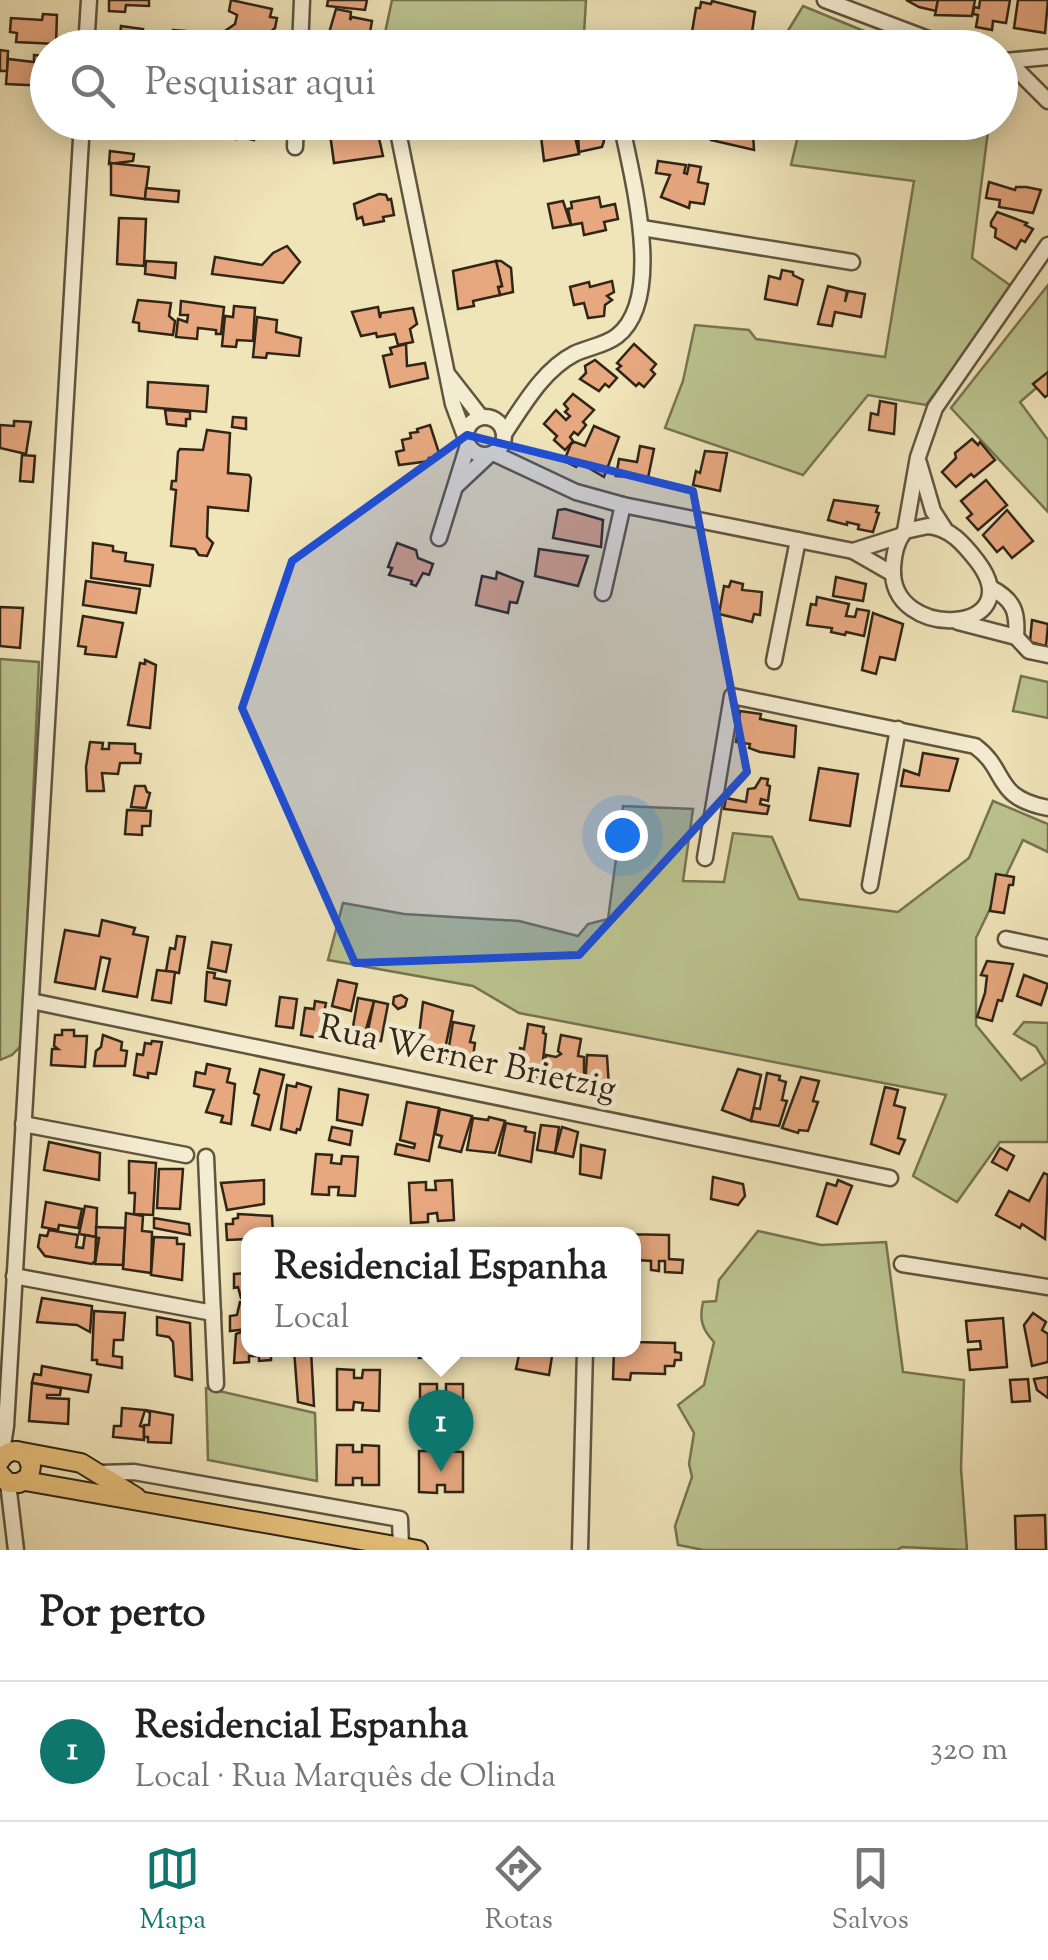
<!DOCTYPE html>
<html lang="pt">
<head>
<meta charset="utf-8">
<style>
  :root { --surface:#fff; --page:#f6f6f6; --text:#222; --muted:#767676; --line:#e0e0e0; --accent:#0f766e }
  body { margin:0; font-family:"Sorts Mill Goudy",serif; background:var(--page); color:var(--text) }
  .you { position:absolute; left:622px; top:835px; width:35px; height:35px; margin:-25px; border:8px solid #fff; border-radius:50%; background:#1a73e8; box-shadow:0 0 0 15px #1a73e833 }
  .badge { display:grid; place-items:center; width:65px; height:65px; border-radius:50%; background:var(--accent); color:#fff; font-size:32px; font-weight:700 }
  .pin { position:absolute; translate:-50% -82px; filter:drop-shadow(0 2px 5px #0008) }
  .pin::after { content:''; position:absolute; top:52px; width:35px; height:30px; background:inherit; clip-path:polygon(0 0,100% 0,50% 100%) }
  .popup { position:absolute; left:241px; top:1227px; width:400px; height:130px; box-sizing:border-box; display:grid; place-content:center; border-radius:20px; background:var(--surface); filter:drop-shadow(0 2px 8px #0005); font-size:32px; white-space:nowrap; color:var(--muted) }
  .popup b { font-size:38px; color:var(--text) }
  .popup::after { content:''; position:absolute; left:50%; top:100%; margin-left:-20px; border:20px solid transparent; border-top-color:var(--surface) }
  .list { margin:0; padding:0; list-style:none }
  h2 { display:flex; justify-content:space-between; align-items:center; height:130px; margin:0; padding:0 40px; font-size:42px }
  h2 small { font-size:32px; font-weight:400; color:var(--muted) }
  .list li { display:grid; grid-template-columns:65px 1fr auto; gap:30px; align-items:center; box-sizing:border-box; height:140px; padding:0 40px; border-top:2px solid var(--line) }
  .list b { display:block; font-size:38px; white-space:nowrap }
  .list p { margin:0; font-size:32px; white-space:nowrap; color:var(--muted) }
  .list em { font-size:32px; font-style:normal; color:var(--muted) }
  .icon { flex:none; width:55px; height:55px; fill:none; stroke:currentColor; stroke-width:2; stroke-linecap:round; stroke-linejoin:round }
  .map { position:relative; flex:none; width:1048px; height:1550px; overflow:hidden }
  .search { position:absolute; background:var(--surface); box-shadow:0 5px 25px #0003; left:30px; right:30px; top:30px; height:110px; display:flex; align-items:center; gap:25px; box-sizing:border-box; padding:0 35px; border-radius:55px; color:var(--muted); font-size:38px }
  .sheet { height:270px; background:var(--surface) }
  nav { display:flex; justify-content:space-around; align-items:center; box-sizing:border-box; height:140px; border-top:2px solid var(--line); background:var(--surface); font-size:28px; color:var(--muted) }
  nav a { display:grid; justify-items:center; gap:5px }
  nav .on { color:var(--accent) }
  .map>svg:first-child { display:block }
  .green { fill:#bbc48f; stroke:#767452; stroke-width:2.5 }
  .building { fill:#e7a880; stroke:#302516; stroke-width:2.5 }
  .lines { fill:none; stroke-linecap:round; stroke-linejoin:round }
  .minor-casing { stroke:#60553f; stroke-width:19 }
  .major-casing { stroke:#302516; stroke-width:22 }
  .minor { stroke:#f5edd2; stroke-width:14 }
  .major { stroke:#e8c27c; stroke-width:18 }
  .marked { fill:#1d4ed8; fill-opacity:0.2; stroke:#1d4ed8; stroke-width:8; stroke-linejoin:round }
  .labels { text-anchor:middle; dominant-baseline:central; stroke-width:9; stroke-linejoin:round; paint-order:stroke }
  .street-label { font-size:35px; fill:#302516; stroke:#f5edd2 }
</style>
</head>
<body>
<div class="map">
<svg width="1048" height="1550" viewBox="0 0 1048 1550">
  <rect width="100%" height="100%" fill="#f0e4b9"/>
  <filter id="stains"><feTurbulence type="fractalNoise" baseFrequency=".002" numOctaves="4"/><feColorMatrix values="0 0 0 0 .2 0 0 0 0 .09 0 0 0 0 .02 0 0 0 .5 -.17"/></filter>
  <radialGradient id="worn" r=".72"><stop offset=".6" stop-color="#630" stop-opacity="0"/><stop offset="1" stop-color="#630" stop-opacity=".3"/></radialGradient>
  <g class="green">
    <polygon points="392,0 586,0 584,34 535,34 465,47 382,47"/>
    <polygon points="803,6 903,47 778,47"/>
    <polygon points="801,123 989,123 972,258 1014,288 926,405 868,395 803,475 665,428 683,381 695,325 749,330 756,339 885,357 914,181 791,165"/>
    <polygon points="1048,285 1048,378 1020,402 1048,440 1048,512 951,408"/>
    <polygon points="0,659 39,662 22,1045 12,1055 0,1060"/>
    <polygon points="1021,676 1048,682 1048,718 1013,711"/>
    <polygon points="993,801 1048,824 1048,852 1023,840 976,938 976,1025 1021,1080 1046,1063 1036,1047 1014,1034 1024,1022 1048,1023 1048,1142 1000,1142 957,1202 913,1176 946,1095 519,1013 473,986 328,960 343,903 404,914 519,921 578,936 588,924 608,919 623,806 693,809 683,881 724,882 733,833 772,837 799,899 898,912 969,858"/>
    <path d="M 758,1231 L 821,1245 L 886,1242 L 903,1372 L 964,1380 L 961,1468 L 967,1550 L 902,1547 L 897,1550 L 704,1550 L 678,1545 L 675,1526 L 692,1477 L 689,1464 L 694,1433 L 678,1405 L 704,1385 L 714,1342 C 702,1329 699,1320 703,1302 L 716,1301 L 719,1280 Z"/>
    <polygon points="206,1388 315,1413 317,1481 208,1460"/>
  </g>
  <g class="building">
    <polygon points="109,0 149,0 149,6 126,5 125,12 109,11"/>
    <polygon points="231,0 272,9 270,17 277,18 275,28 266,36 265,41 257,43 252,36 245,36 231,46 222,33 235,24 237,15 229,11"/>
    <polygon points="328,0 367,0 365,10 327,6"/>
    <polygon points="906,0 938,0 936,11 919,7"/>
    <polygon points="938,0 975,0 972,16 935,15"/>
    <polygon points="980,0 1010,0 1006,23 993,21 992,30 976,27 978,15 973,14 974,7 979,8"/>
    <polygon points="1018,0 1048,0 1045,33 1014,28"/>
    <polygon points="712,1 755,12 751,39 724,38 725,33 722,33 721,37 692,32 696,8 700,8 701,2 711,4"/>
    <polygon points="336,9 351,12 350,20 352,17 372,21 369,38 361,48 342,48 340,41 336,40 337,34 329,33"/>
    <polygon points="43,14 57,15 56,44 16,42 17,33 10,32 11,18 42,20"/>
    <polygon points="121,26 143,29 141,45 164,48 119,48"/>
    <polygon points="173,30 185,31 185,48 172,48"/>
    <polygon points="320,32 337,34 339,46 317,47"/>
    <polygon points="0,50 8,51 7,71 0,71"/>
    <polygon points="34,55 48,56 48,86 6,84 8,59 34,62"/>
    <polygon points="219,122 263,122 261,131 256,130 254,140 240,137 242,128 238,127 236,139 220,136"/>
    <polygon points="420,122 449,122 450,131 423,136"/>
    <polygon points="557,122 573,122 580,141 576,141 579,154 544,161 540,128"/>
    <polygon points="714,122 744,122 740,136 736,138 712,134"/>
    <polygon points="358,129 363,138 378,134 383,156 334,163 330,134"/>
    <polygon points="599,130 604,141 602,147 579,152 578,134"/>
    <polygon points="741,131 753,133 754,150 711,140 712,134 736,138"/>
    <polygon points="110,151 134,154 133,161 109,164"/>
    <polygon points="658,161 686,165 684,173 687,174 689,165 701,167 698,182 708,184 704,204 690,202 689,208 661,197 670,175 656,173"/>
    <polygon points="111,163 149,167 145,199 111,195"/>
    <polygon points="989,182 1015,190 1016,187 1026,187 1041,190 1033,213 999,207 1000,200 986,198"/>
    <polygon points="146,188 179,191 178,202 145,199"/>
    <polygon points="379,194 386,195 388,200 391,199 394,215 383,217 384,221 364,225 362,217 357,219 354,204"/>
    <polygon points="599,197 601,207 615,204 618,219 604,222 606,230 584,235 582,223 571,225 568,209 572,208 571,202"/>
    <polygon points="563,201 571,225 553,228 548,204"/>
    <polygon points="997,212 1027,223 1025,225 1033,229 1025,242 1021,240 1016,249 995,237 996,229 991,226 991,222"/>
    <polygon points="119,218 146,219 144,266 117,264"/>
    <polygon points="287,246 300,262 283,283 212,274 215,257 262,265 273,253"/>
    <polygon points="146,261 176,263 175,278 145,274"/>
    <polygon points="496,261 501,261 511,268 513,292 500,295 498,287 502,286"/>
    <polygon points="496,261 502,286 498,287 500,295 473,301 474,306 458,309 453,271"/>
    <polygon points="782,270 793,272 793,275 803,280 797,305 765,299 769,276 780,279"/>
    <polygon points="612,281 614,292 607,296 612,300 605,305 604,316 588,318 584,303 574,305 570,287 589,282 590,287"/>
    <polygon points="828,286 847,291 845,302 848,291 865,294 861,317 835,312 832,326 818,324"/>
    <polygon points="138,300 171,303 169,316 175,321 173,335 139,331 139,323 133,322"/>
    <polygon points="181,301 224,307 221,334 216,334 216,330 198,328 197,339 176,337 178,319 187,322 188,315 180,315"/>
    <polygon points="234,306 255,308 253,341 237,340 236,347 222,346 225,316 233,317"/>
    <polygon points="378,307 380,318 381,313 413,308 417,324 410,329 413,342 398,345 395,334 377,337 376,333 361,336 352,312"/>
    <polygon points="257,317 277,320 276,332 301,338 299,356 267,353 266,358 253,357"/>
    <polygon points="406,344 407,366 425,363 428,378 390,387 383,356 392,354 390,348"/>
    <polygon points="634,344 656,364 651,370 655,374 644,387 639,383 636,386 617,369 621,366 617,363"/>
    <polygon points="595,360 617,378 609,387 605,384 599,391 580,379 586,373 585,366"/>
    <polygon points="1048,372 1048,395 1045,397 1033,384"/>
    <polygon points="148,382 208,386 206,412 147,407"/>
    <polygon points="573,394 594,410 583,422 586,425 578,435 574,432 570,437 573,441 565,450 554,440 557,436 544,424 556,410 566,420 570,416 565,412 568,409 564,404"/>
    <polygon points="880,401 896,404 894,434 869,430 871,413 878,415"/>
    <polygon points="165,410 190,412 190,419 186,419 186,426 167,424"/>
    <polygon points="233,417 246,418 246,429 232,427"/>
    <polygon points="14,421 31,422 26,454 0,448 0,425 14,426"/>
    <polygon points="430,425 440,456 429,458 430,461 399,465 396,452 404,450 402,440 411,438 410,433 418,432 417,429"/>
    <polygon points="594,426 619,437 604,477 585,466 578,464 576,467 564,461 571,444 575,442 585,446"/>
    <polygon points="207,430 230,433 228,473 249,475 251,478 248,511 208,507 207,537 213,543 207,556 199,555 195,549 171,546 176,490 171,489 172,481 176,481 178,452 180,449 203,450"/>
    <polygon points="972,439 978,445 980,442 995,460 974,477 971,474 956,487 942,472 956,458 955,453"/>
    <polygon points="640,446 654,449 648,478 616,476 619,459 637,462"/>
    <polygon points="705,451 727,453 720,491 693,485 696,471 700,473"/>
    <polygon points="22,455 35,456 33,482 20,481"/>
    <polygon points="986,480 1007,505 978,530 967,518 972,514 961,501"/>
    <polygon points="834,500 878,506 876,512 879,513 873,532 858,529 859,525 847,522 847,525 828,520"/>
    <polygon points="565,509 603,520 601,547 553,538 558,510"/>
    <polygon points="1007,510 1033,541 1012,558 1003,547 997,552 983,535"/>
    <polygon points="93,543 113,546 113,551 126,553 125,561 153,565 150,586 91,578"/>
    <polygon points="397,543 416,550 418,558 433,564 429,575 423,573 416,586 411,584 412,581 389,575 392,568 388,567"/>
    <polygon points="539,549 588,556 578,586 535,576"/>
    <polygon points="497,572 523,582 517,603 510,602 508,613 476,605 482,576 496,579"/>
    <polygon points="836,577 866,584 863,601 833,596"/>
    <polygon points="86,581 140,589 136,613 83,605"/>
    <polygon points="731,581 743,584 742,590 762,592 760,615 754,614 752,622 719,614 724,586 729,587"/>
    <polygon points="817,597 849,604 846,616 855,617 857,609 869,611 864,636 846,632 845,635 831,632 832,628 807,625 811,604 816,605"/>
    <polygon points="0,607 23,608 20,648 0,646"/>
    <polygon points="873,613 903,624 895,660 880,657 876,674 862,670"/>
    <polygon points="83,616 123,623 116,657 85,654 86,647 78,646"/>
    <polygon points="1032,620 1048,624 1046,646 1030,642"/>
    <polygon points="145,660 156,665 150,728 128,725 140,663 145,664"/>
    <polygon points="740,711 761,714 760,719 796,726 794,757 760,752 749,748 750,744 736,742"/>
    <polygon points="90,742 103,743 102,749 109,749 109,743 135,744 135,753 141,754 140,763 120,763 118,774 102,773 104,791 87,791 86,767"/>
    <polygon points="923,753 958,759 949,791 901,786 904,770 919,775"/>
    <polygon points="819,768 858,774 850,826 810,820"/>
    <polygon points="761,778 768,779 767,785 770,786 768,801 761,799 760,804 769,806 767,814 724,809 726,798 746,802 748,789 755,788"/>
    <polygon points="135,786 145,786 147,792 150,793 146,808 131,807"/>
    <polygon points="127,810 151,811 150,826 142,826 142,835 125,834"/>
    <polygon points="996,874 1014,877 1013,885 1009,885 1004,913 990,911"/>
    <polygon points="102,920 135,928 133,934 148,937 137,997 103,991 110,959 101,957 95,989 55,982 65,930 99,936"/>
    <polygon points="177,936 185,937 179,973 166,971 170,948 175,949"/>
    <polygon points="212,942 231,945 226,972 208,968"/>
    <polygon points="987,961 1013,964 1002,1001 998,1000 992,1021 977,1017 985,993 987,976 981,975"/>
    <polygon points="157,970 175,972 171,1003 152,1000"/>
    <polygon points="207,972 215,973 214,978 230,981 226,1005 205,1001"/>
    <polygon points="1024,975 1048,984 1041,1005 1017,996"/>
    <polygon points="338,980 357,984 351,1011 332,1006"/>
    <polygon points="401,995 407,999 405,1006 398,1009 393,1004 394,997"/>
    <polygon points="280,997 297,999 293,1028 276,1026"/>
    <polygon points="358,998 374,1001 363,1040 351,1038"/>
    <polygon points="315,1001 326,1003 319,1038 301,1035 305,1008 314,1009"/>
    <polygon points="374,1001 388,1004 381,1041 378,1040 377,1044 368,1042 367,1035"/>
    <polygon points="423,1002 453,1011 445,1049 418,1044"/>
    <polygon points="453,1022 474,1026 470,1042 475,1043 472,1064 447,1059"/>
    <polygon points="528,1024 544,1027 543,1033 546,1034 541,1078 527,1075 528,1069 520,1067 521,1061 518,1060 520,1048 524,1049"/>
    <polygon points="62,1030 74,1030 74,1036 87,1036 85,1067 51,1065 52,1049 58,1049 54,1046 55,1035 62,1035"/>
    <polygon points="103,1035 122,1042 121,1050 127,1051 125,1066 94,1066 96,1051 101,1047"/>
    <polygon points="561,1035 581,1039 578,1056 584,1057 584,1084 570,1081 565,1074 543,1071 546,1055 556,1057 561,1054 558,1051"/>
    <polygon points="152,1041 162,1042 156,1074 148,1073 148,1078 134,1075 137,1054 143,1055 145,1043 151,1044"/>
    <polygon points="587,1055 607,1056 609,1088 585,1087"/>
    <polygon points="207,1064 230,1069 227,1082 235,1084 231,1124 221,1122 223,1116 206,1112 214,1090 194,1086 196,1072 205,1074"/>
    <polygon points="260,1069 284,1075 270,1130 252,1125 259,1095 254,1093"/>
    <polygon points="738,1069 761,1075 751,1121 722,1110"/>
    <polygon points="767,1073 780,1076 779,1080 786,1082 782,1100 787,1101 779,1126 751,1121 754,1108 760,1109"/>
    <polygon points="801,1077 819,1081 813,1101 818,1102 808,1131 799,1130 798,1133 782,1128"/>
    <polygon points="297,1083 311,1087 300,1130 297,1129 296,1133 281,1129 287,1085 296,1087"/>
    <polygon points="885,1087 898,1090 894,1105 905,1108 898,1138 905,1140 899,1154 871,1144"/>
    <polygon points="339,1089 368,1095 362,1125 337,1120"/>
    <polygon points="407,1102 439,1108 429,1161 395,1154 397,1144 414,1148 415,1144 400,1140"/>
    <polygon points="440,1109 472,1116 461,1152 439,1147 442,1136 435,1134"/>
    <polygon points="489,1117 505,1121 495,1153 467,1150 473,1118 488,1120"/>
    <polygon points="506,1123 526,1127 525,1131 535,1133 531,1162 499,1155"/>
    <polygon points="541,1125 559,1127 555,1153 537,1150"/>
    <polygon points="332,1127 352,1131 350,1145 329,1140"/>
    <polygon points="562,1127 578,1132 573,1157 555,1153"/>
    <polygon points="49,1142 100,1153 99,1180 44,1170"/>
    <polygon points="581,1145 605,1150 601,1178 580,1174"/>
    <polygon points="1000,1148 1014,1156 1007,1170 992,1162"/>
    <polygon points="316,1154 332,1155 331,1163 341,1164 342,1156 358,1157 355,1196 338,1195 339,1187 329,1187 329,1195 312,1194"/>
    <polygon points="129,1161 156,1163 153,1215 134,1214 135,1193 129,1193"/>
    <polygon points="159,1169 183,1169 180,1209 157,1208"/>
    <polygon points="1044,1173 1048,1175 1045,1239 1022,1224 1020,1228 996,1215 1009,1191 1029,1201"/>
    <polygon points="713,1177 743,1184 745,1196 738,1205 711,1199"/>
    <polygon points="264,1180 264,1204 227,1210 221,1183"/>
    <polygon points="452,1180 454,1220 438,1221 437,1213 428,1214 428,1222 411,1223 409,1183 426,1182 426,1190 436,1190 435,1181"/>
    <polygon points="838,1180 852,1186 837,1224 817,1216 827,1183 836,1186"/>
    <polygon points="46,1202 82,1209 78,1228 59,1225 58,1230 42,1227"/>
    <polygon points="85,1206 97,1208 96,1237 79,1234"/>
    <polygon points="126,1213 143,1216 142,1231 152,1232 151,1273 123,1269"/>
    <polygon points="238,1214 272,1216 273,1234 248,1234 248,1239 227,1240 226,1224 233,1224 233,1219 238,1218"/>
    <polygon points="154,1218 189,1224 190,1235 154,1228"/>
    <polygon points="96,1227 125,1228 123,1265 95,1264 99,1238 96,1238"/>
    <polygon points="49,1230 78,1235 76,1247 83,1248 85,1235 96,1237 95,1261 92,1264 45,1256 38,1247 40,1235 47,1236"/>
    <polygon points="621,1234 669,1235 669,1259 683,1260 682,1273 665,1272 665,1261 659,1261 659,1271 651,1270 651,1261 637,1260 637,1266 634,1266 634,1234"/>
    <polygon points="154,1237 177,1238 177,1244 184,1244 182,1280 151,1275"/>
    <polygon points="248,1273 248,1298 241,1298 238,1287 234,1288 234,1274"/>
    <polygon points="42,1298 92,1306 90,1332 77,1325 37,1322"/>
    <polygon points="240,1302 248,1302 248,1329 230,1331 230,1316 237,1315"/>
    <polygon points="94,1311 125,1313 123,1340 114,1340 113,1356 122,1357 122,1368 97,1364 97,1360 92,1360"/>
    <polygon points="1033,1313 1046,1322 1042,1330 1048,1334 1048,1362 1032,1366 1024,1325"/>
    <polygon points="157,1317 190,1323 192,1380 175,1376 173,1342 169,1337 157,1335"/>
    <polygon points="1003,1318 1007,1367 970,1370 968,1350 981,1349 980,1341 968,1342 966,1321"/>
    <polygon points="243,1331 248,1331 248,1350 271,1350 271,1360 259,1361 259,1356 249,1356 249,1362 234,1363 236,1334"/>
    <polygon points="634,1332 637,1332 637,1342 675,1343 675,1352 681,1353 681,1360 675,1360 674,1366 665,1366 665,1374 631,1373 630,1380 613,1379 614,1350 634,1350"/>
    <polygon points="294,1350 311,1350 314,1406 298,1402"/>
    <polygon points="418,1350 443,1350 435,1350 435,1357 419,1358"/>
    <polygon points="444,1350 461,1350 461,1356 444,1357"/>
    <polygon points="520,1350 553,1350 549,1375 516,1369"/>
    <polygon points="42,1366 91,1375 88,1392 32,1383 34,1374 41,1375"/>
    <polygon points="337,1369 354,1370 354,1378 362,1378 363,1370 380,1370 379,1411 362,1410 363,1403 354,1402 353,1410 337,1410"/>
    <polygon points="1048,1377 1048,1398 1037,1390 1034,1379"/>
    <polygon points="1028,1379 1030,1401 1012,1402 1010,1380"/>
    <polygon points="32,1383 61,1388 60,1395 47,1395 47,1398 69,1399 68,1424 29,1421"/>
    <polygon points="420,1384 437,1384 437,1392 446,1392 446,1384 463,1384 463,1425 445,1424 446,1417 437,1416 437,1424 420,1424"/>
    <polygon points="122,1408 145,1410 140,1426 144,1427 144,1440 113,1437 114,1426 121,1426"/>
    <polygon points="145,1410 173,1415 171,1443 148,1442 148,1437 144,1437 144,1425 149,1425 150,1413"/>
    <polygon points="337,1445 353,1445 353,1452 362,1452 362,1445 379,1446 379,1485 362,1485 362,1478 353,1478 353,1485 336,1485"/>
    <polygon points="419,1451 437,1451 437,1459 445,1459 445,1451 463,1452 463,1492 445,1492 445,1485 437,1485 437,1493 419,1492"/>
    <polygon points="1045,1515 1046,1550 1016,1550 1015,1516"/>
  </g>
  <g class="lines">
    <g class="minor-casing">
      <g id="minor">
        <polyline points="825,0 952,48"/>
        <polyline points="86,48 89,0"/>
        <polyline points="300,48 302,0"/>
        <polyline points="510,48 552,43 591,48"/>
        <polyline points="1004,61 1048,57"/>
        <polyline points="1009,62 1048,101"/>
        <polyline points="396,122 453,404 466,439"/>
        <polyline points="295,147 296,122"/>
        <polyline points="642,228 852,262"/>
        <polyline points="449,376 481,417"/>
        <circle cx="485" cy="436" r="19"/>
        <path d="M 504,434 C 523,406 543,370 574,354 C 588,347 604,346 617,336 C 666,298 631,174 621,122"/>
        <polyline points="493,453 576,492 623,505 853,551 893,574"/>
        <polyline points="919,463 933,511 944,528"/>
        <polyline points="456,486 489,455"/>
        <path d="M 928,526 C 950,528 963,543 977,561 C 1033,634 889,643 893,568 C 894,554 896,542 905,531 Z"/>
        <polyline points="905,531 918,457 935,408 1048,245"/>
        <polyline points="439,538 468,445"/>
        <polyline points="853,551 900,536"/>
        <path d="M 991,588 C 1014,600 1018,612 1016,637"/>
        <polyline points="603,593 623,505"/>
        <polyline points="958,622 1016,637 1029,651 1048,655"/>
        <polyline points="774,661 798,540"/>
        <path d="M 705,858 L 732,696 L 975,746 C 1009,771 992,797 1048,808"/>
        <polyline points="870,885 898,729"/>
        <polyline points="1006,939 1048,948"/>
        <polyline points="31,1001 890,1178"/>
        <polyline points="23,1124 186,1155"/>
        <polyline points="206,1157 216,1384"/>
        <polyline points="902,1264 1048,1287"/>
        <polyline points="14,1276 213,1313"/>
        <polyline points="1,1458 6,1426 82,122"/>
        <polyline points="100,1473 134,1472 400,1519 401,1547"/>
        <polyline points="8,1483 16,1550"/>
        <polyline points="580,1550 585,1350"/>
      </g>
    </g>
    <g class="major-casing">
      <g id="major">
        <polyline points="17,1451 81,1463 136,1497"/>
        <path d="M 0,1461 C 6,1450 17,1448 27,1456 L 31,1466 L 29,1477 L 19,1483 L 8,1483 L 0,1474"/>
        <polyline points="25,1481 418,1550"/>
      </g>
    </g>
    <use href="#minor" class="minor"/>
    <use href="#major" class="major"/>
  </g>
  <path class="marked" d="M 467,435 L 693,491 L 747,772 L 579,955 L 355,963 L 242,708 L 292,561 Z"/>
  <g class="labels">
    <g class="street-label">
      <text transform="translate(467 1060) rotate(12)">Rua Werner Brietzig</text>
    </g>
  </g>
  <rect width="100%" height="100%" filter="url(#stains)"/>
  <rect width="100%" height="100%" fill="url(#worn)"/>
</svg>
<div class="you"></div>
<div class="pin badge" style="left:441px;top:1472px">1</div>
<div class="popup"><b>Residencial Espanha</b>Local</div>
<div class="search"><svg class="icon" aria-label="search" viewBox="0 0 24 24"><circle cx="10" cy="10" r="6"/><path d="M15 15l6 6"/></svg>Pesquisar aqui</div>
</div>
<section class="sheet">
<h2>Por perto<small></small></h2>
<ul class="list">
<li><span class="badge">1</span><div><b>Residencial Espanha</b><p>Local · Rua Marquês de Olinda</p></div><em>320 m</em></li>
</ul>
</section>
<nav>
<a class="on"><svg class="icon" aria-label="map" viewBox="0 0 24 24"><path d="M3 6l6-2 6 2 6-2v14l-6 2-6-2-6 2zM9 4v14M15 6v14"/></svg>Mapa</a>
<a><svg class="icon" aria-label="directions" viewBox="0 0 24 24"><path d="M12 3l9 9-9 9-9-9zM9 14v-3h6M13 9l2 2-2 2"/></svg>Rotas</a>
<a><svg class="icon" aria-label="saved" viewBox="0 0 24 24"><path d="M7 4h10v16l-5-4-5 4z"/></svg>Salvos</a>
</nav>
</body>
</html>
